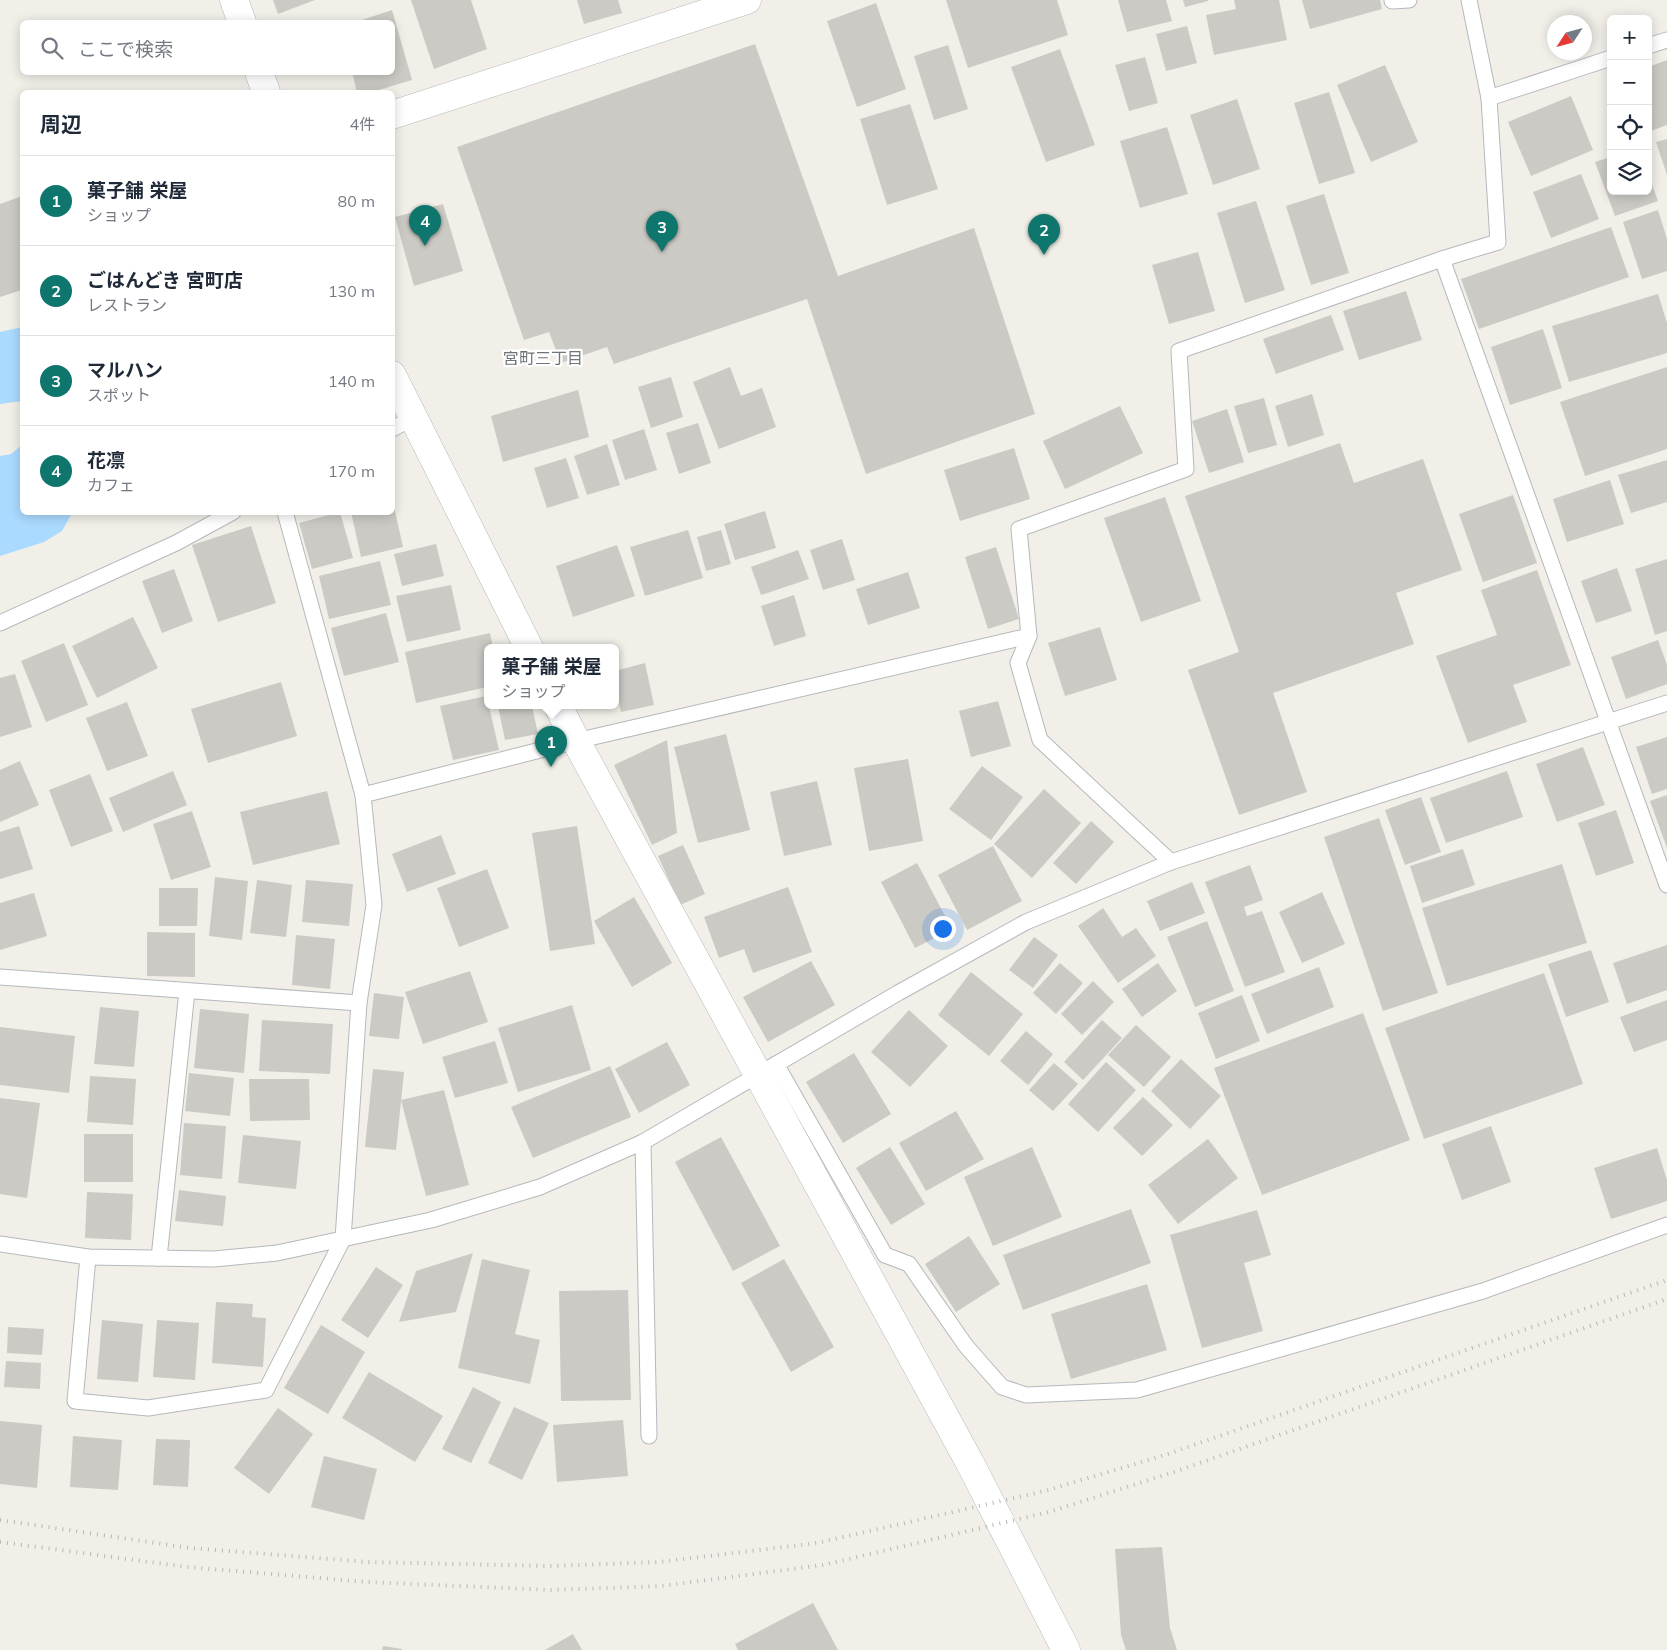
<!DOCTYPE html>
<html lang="ja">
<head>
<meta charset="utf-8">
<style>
  :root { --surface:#fff; --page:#f6f6f7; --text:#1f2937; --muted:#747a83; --line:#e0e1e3; --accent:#0f766e }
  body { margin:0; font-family:Mulish,"Noto Sans JP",sans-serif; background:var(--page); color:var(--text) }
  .controls { position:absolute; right:15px; top:15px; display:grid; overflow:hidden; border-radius:8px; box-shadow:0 2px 12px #0003 }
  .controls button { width:45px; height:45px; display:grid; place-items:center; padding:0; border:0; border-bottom:1px solid var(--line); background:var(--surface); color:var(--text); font:25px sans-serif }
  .compass { position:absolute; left:1547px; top:15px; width:45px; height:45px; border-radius:50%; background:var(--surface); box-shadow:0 2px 12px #0003; rotate:234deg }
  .you { position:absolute; left:942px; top:928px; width:18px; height:18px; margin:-12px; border:4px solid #fff; border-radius:50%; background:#1a73e8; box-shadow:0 0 0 8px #1a73e833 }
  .badge { display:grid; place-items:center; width:32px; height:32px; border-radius:50%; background:var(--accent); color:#fff; font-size:16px; font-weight:700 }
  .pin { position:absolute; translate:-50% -41px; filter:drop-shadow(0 1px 2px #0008) }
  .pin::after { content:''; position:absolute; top:26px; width:18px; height:15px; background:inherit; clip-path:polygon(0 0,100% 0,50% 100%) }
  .popup { position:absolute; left:484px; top:644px; width:135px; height:65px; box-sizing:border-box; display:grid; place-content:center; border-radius:8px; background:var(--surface); filter:drop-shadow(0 1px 4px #0005); font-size:16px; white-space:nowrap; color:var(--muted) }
  .popup b { font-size:19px; color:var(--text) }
  .popup::after { content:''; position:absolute; left:50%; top:100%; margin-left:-10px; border:10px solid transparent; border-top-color:var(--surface) }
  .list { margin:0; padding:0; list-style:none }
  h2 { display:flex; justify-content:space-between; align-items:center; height:65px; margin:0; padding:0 20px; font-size:21px }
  h2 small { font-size:16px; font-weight:400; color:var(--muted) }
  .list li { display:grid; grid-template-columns:32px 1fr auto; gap:15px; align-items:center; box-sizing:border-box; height:90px; padding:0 20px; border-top:1px solid var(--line) }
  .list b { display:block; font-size:19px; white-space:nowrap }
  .list p { margin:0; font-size:16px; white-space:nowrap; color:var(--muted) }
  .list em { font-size:16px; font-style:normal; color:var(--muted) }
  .icon { flex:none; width:28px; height:28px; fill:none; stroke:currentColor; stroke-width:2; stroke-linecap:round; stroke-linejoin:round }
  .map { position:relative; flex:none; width:1667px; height:1650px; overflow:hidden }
  .search { position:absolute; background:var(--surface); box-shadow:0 2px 12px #0003; left:20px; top:20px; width:375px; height:55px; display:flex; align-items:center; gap:12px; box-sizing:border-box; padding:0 18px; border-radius:8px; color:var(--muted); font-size:19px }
  .panel { position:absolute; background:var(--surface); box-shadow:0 2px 12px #0003; left:20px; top:90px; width:375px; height:425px; border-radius:8px }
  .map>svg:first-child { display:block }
  .water { fill:#aadaff }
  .building { fill:#cccac5 }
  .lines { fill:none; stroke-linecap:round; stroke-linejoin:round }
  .lane-casing { stroke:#b5b8bc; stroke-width:17 }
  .street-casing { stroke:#b5b8bc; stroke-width:29 }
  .secondary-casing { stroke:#b6babf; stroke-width:29 }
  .lane { stroke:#fff; stroke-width:15 }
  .street { stroke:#fff; stroke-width:28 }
  .secondary { stroke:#fff; stroke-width:28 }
  .rail { stroke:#b6b7b8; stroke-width:4; stroke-dasharray:1 6; stroke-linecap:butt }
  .labels { text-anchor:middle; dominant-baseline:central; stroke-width:4.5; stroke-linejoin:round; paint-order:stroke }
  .neighbourhood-label { font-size:16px; fill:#70757a; stroke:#fff }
</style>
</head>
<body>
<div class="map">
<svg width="1667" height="1650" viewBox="0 0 1667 1650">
  <rect width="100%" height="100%" fill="#f1efe8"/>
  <g class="water">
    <polygon points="22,327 22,401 0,404 0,332"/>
    <polygon points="22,445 22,512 72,513 62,531 44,542 0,556 0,456 11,454"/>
  </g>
  <g class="building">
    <polygon points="273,0 315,0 278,14"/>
    <polygon points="411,0 471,0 487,49 434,69"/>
    <polygon points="577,0 618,0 622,13 584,24"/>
    <polygon points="946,0 1057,0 1068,35 968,68"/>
    <polygon points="1118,0 1166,0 1172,21 1127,32"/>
    <polygon points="1183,0 1208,0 1208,1 1185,7"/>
    <polygon points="1234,0 1279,0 1287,40 1214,55 1206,15 1236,9"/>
    <polygon points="1302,0 1380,0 1382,9 1310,29"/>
    <polygon points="876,3 906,89 857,107 827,21"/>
    <polygon points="392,10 412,80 372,92 357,92 352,72 392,72 392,22 356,22"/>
    <polygon points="1187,26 1197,63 1166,71 1156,34"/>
    <polygon points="755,44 838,276 974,228 1035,414 866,474 807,299 614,364 607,347 561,363 549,332 524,340 457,147"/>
    <polygon points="948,45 968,109 934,120 914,56"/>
    <polygon points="1060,49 1095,145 1046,162 1011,67"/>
    <polygon points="1145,57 1158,103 1129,111 1115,65"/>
    <polygon points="1667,60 1667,125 1651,131 1648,122 1648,67"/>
    <polygon points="1385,65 1418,142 1371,162 1337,85"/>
    <polygon points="1329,92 1355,173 1319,184 1294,103"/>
    <polygon points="1571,96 1593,150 1531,176 1508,122"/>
    <polygon points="1237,99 1260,169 1213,185 1190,115"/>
    <polygon points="910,104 938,189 887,205 860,119"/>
    <polygon points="1167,127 1188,194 1140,208 1120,141"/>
    <polygon points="1667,139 1667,175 1656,142"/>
    <polygon points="1611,157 1611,191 1648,191 1648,173 1658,201 1615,216 1595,162"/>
    <polygon points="1581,174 1599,219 1551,238 1533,192"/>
    <polygon points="1324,194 1349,273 1311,285 1286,206"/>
    <polygon points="22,196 22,290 0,297 0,204"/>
    <polygon points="1256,201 1285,290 1245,303 1217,213"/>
    <polygon points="443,204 463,271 414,286 395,217"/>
    <polygon points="1658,210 1667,239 1667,271 1642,279 1623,222"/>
    <polygon points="1611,227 1629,277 1479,329 1461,279"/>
    <polygon points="1198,252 1215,311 1169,324 1152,265"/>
    <polygon points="1406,291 1422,340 1359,360 1343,311"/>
    <polygon points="1658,294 1667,323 1667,353 1569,382 1552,326"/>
    <polygon points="1331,315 1344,350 1276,374 1263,339"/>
    <polygon points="1543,329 1562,388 1510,405 1491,347"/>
    <polygon points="730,367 741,396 762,388 776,427 719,449 693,382"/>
    <polygon points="1667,367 1667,449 1585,476 1560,402"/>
    <polygon points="671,377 683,417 651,428 638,387"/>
    <polygon points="578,390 589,437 503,462 491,416"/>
    <polygon points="1312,394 1324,435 1288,447 1275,406"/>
    <polygon points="1264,398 1277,445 1248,453 1234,406"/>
    <polygon points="1120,406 1143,453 1065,489 1043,441"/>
    <polygon points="1227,409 1244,462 1209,473 1192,421"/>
    <polygon points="698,423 711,463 679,474 666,433"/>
    <polygon points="644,429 657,470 625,480 612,440"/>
    <polygon points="1340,443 1354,483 1423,459 1462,570 1396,593 1414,644 1273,693 1307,792 1239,815 1188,670 1239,652 1185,496"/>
    <polygon points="607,444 620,485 587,495 574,456"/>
    <polygon points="1014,448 1030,499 960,521 944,470"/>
    <polygon points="566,458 579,498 547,508 534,468"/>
    <polygon points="1667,460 1667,502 1631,513 1618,475"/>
    <polygon points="1610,480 1624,524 1567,542 1553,499"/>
    <polygon points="1513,495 1537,563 1483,582 1459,514"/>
    <polygon points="1165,497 1201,601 1141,622 1104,518"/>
    <polygon points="393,502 403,547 361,557 351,512 392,512"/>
    <polygon points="765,511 776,548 735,560 724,524"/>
    <polygon points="340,512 353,558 312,569 299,523"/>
    <polygon points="251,526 276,603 218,622 192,545"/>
    <polygon points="688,530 703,578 645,596 630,547"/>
    <polygon points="721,530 731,564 706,571 697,537"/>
    <polygon points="842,539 855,580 823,590 810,550"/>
    <polygon points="436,544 444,576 402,586 394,554"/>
    <polygon points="617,545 635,596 573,617 556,566"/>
    <polygon points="996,547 1019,619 988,629 965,557"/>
    <polygon points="798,550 809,579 761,595 751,567"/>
    <polygon points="1667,559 1667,631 1655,635 1635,569"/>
    <polygon points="380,561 391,605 329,619 319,576"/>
    <polygon points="1617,568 1632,611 1596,623 1581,581"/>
    <polygon points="174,569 193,621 162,633 142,581"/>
    <polygon points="1537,570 1571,665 1513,685 1527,722 1468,743 1436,656 1497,635 1481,590"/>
    <polygon points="908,572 920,608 868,625 856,589"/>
    <polygon points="451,585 461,630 407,642 396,596"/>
    <polygon points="794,595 806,636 774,646 761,606"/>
    <polygon points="386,613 399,662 344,676 331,628"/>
    <polygon points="133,617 158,668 97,698 72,646"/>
    <polygon points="1100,627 1117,680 1065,696 1048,643"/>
    <polygon points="490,633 493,648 487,648 487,687 416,703 405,652"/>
    <polygon points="1658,640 1667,665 1667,684 1626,699 1611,657"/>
    <polygon points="64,643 88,705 46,722 21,661"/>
    <polygon points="645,663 654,705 621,712 615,685 615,671"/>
    <polygon points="15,674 32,727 0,737 0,678"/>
    <polygon points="281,682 297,736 208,763 191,709"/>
    <polygon points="486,696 487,706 489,706 499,750 453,760 440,706"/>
    <polygon points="998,701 1011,746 971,757 959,711"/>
    <polygon points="127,702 148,756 107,771 86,718"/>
    <polygon points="498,706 532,706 538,734 505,740"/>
    <polygon points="726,734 750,830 698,843 674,747"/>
    <polygon points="1667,737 1667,789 1652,794 1636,747"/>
    <polygon points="667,740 677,833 652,845 614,765"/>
    <polygon points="1583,747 1605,805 1557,822 1536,764"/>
    <polygon points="908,759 923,841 869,851 854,768"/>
    <polygon points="20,761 39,805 0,822 0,770"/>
    <polygon points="982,766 1023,797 991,840 949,809"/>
    <polygon points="173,771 187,805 123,832 109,798"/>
    <polygon points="1507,771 1523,817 1446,843 1430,798"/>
    <polygon points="90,774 113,831 71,847 49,790"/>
    <polygon points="817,781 832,845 784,856 770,792"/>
    <polygon points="1044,789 1081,823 1032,878 994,844"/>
    <polygon points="327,791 340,844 253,865 240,812"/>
    <polygon points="1667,795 1667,848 1650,801"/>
    <polygon points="1421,797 1441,852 1405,865 1385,810"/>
    <polygon points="1616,810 1634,863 1596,876 1578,823"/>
    <polygon points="192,811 211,867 171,880 153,824"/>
    <polygon points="1379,818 1438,993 1383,1011 1324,837"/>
    <polygon points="1091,821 1114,842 1076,884 1053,863"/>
    <polygon points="19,826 33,869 0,879 0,832"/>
    <polygon points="577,826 595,944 550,951 532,833"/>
    <polygon points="441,835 456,874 407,892 392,854"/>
    <polygon points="683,845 705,894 680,905 658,856"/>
    <polygon points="993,846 1022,901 967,930 938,875"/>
    <polygon points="1463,849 1475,885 1422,903 1410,866"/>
    <polygon points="917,863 952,929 915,948 881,882"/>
    <polygon points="1562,864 1587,943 1447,986 1422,908"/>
    <polygon points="1250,865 1263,900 1244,907 1247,916 1262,911 1285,972 1245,987 1205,882"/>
    <polygon points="487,869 509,928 459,947 437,888"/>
    <polygon points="215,877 248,881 242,940 209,936"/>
    <polygon points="257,880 292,885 286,937 250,933"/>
    <polygon points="306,880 353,884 349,926 302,922"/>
    <polygon points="1192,882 1205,913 1160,931 1147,901"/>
    <polygon points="788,887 812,952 753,973 744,949 719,958 704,917"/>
    <polygon points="159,888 198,888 197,926 159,926"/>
    <polygon points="1322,892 1345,944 1302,963 1279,912"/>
    <polygon points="34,893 47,936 0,950 0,903"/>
    <polygon points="634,897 672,963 632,987 594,921"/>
    <polygon points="1103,908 1122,937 1136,928 1156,956 1118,983 1078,926"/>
    <polygon points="1207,921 1234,991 1195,1007 1167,937"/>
    <polygon points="147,932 195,933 195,977 147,976"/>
    <polygon points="296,935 335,939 330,989 292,985"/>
    <polygon points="1034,937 1058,955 1033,988 1009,970"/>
    <polygon points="1667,945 1667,990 1627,1004 1613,963"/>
    <polygon points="1591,950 1609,1002 1566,1017 1548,964"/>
    <polygon points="811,961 835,1005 768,1042 743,997"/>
    <polygon points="1060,963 1083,983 1056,1014 1033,993"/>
    <polygon points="1158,963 1177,991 1142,1017 1122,989"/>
    <polygon points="1319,967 1334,1007 1267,1034 1251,994"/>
    <polygon points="470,971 488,1022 423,1044 405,992"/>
    <polygon points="971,972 1023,1014 989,1056 938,1015"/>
    <polygon points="1544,973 1583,1084 1424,1139 1385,1028"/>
    <polygon points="1093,981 1114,1002 1082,1035 1061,1014"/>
    <polygon points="374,993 404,997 399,1039 369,1036"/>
    <polygon points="1242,995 1260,1041 1216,1059 1198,1013"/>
    <polygon points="1667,1000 1667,1040 1634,1052 1620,1017"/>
    <polygon points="572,1005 591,1070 518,1092 498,1028"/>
    <polygon points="100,1007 139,1011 134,1067 94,1064"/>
    <polygon points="200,1009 249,1014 244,1073 194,1068"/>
    <polygon points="909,1010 948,1046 910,1087 871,1052"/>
    <polygon points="1363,1013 1410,1140 1262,1195 1214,1068"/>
    <polygon points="262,1020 333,1024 330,1074 259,1071"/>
    <polygon points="1102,1020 1122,1038 1083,1080 1064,1062"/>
    <polygon points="1136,1025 1171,1057 1144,1087 1108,1055"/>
    <polygon points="0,1027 75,1036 69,1093 0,1085"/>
    <polygon points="1026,1031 1053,1054 1028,1085 1000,1061"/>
    <polygon points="495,1041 508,1083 455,1098 442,1057"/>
    <polygon points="667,1042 690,1085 639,1113 615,1069"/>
    <polygon points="854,1053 891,1114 843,1143 806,1082"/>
    <polygon points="1181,1059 1221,1096 1190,1129 1151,1091"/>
    <polygon points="1106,1062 1136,1090 1098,1132 1068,1104"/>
    <polygon points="1054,1063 1078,1084 1053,1111 1029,1090"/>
    <polygon points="610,1066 631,1117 533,1158 511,1107"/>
    <polygon points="373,1069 404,1072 396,1150 365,1147"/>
    <polygon points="189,1073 234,1078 230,1116 185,1111"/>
    <polygon points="90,1076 136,1079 133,1125 87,1122"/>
    <polygon points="249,1079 309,1079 310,1120 250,1121"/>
    <polygon points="444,1090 469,1185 426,1196 401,1100"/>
    <polygon points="1143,1097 1173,1125 1142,1156 1113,1128"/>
    <polygon points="0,1098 40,1103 27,1198 0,1194"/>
    <polygon points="956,1111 984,1159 926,1191 899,1143"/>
    <polygon points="184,1123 226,1126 222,1179 180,1175"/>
    <polygon points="1491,1126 1511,1182 1462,1200 1442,1144"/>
    <rect x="84" y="1134" width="49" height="48"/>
    <polygon points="243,1135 301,1141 296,1189 238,1183"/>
    <polygon points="721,1137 780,1246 733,1271 675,1162"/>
    <polygon points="1208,1139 1238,1178 1178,1224 1148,1185"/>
    <polygon points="890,1147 925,1204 891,1225 856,1168"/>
    <polygon points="1032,1147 1062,1217 993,1246 964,1177"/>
    <polygon points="1657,1148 1667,1180 1667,1201 1611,1219 1594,1168"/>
    <polygon points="179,1190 226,1196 223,1226 175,1221"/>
    <polygon points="87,1192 133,1194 131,1240 85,1238"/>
    <polygon points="1131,1209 1151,1263 1023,1310 1003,1255"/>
    <polygon points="1257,1210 1271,1255 1244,1263 1263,1331 1202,1348 1170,1235"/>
    <polygon points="969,1236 1000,1284 956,1312 925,1264"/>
    <polygon points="473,1253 456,1312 399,1322 416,1271"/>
    <polygon points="482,1259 530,1270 515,1334 540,1340 530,1384 458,1368"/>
    <polygon points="784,1259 834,1347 791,1372 741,1283"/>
    <polygon points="376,1267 403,1285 368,1338 341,1320"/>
    <polygon points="1147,1284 1167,1350 1071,1379 1051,1314"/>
    <polygon points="628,1290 631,1400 561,1401 559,1291"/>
    <polygon points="216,1302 253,1304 252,1317 266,1318 263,1367 212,1363"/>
    <polygon points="102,1320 143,1324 138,1382 97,1379"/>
    <polygon points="157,1320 199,1323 195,1380 153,1377"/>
    <polygon points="321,1325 365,1352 328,1414 284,1388"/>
    <polygon points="8,1327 44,1329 42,1355 7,1353"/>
    <polygon points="6,1361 41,1363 40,1389 4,1387"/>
    <polygon points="369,1372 443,1416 415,1462 342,1418"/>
    <polygon points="473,1387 501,1402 471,1463 442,1449"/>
    <polygon points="514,1407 549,1423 522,1480 488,1463"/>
    <polygon points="278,1408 313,1434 269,1494 234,1468"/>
    <polygon points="623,1420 628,1476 557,1482 553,1425"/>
    <polygon points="0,1421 42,1425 37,1488 0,1484"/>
    <polygon points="73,1436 122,1440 118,1490 70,1487"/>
    <polygon points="156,1439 190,1440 188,1487 153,1485"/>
    <polygon points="324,1456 377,1469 364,1520 311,1507"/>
    <polygon points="1162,1547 1170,1628 1177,1650 1126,1650 1121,1635 1115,1549"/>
    <polygon points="813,1603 838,1650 738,1650 735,1644"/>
    <polygon points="573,1634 582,1650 545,1650"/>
    <polygon points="383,1646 402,1649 402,1650 382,1650"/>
  </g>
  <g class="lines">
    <g class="lane-casing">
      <g id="lane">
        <polyline points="1392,0 1392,1 1409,0"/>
        <polyline points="1469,0 1489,98 1498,242 1442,259 1667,885"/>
        <polyline points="1648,46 1667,40"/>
        <polyline points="1489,98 1611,58"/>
        <polyline points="392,429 413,418"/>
        <polyline points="0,623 176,543 233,512"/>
        <polyline points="363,795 576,741 1029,636"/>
        <polyline points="1171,862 1040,740 1018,663 1029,636 1019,529 1186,469 1179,351 1442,259"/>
        <polyline points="0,977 359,1003"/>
        <polyline points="776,1064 885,1255 909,1264 966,1346 1002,1387 1026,1395 1137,1390 1483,1291 1667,1225"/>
        <polyline points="643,1142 649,1436"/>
        <polyline points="0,1244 88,1257 214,1259 277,1253 431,1220 540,1187 643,1142 898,993 1026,922 1171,862 1667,703"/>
        <polyline points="88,1257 75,1401 148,1408 266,1390 343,1239 359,1003 374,905 363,795 285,512"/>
        <polyline points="159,1258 187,991"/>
      </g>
    </g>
    <g class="street-casing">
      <polyline id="street" points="392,115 747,0"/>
    </g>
    <g class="secondary-casing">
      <g id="secondary">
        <polyline points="234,0 242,22"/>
        <polyline points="259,72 266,92"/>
        <polyline points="392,375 529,648"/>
        <polyline points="558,706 576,741 970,1463 1066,1650"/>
      </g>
    </g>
    <use href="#lane" class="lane"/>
    <use href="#street" class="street"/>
    <use href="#secondary" class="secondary"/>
    <g class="rail">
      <polyline points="0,1520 190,1548 369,1562 549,1566 659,1562 817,1543 1045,1491 1165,1455 1667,1280"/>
      <polyline points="0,1542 187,1567 367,1582 552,1590 661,1586 823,1565 1049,1512 1174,1472 1667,1299"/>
    </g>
  </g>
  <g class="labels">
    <g class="neighbourhood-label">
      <text x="543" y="358">宮町三丁目</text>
    </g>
  </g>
</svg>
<div class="controls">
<button>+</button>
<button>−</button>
<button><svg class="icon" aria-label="locate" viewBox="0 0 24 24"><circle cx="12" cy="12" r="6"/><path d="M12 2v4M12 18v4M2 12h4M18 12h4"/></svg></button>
<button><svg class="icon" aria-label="layers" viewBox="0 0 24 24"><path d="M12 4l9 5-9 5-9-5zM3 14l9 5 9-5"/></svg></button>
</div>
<svg class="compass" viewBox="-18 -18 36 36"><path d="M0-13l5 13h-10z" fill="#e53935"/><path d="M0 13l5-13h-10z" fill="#747a83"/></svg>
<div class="you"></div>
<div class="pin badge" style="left:551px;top:767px">1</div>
<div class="popup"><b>菓子舗 栄屋</b>ショップ</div>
<div class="pin badge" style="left:1044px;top:255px">2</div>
<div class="pin badge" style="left:662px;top:252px">3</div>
<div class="pin badge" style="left:425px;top:246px">4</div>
<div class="search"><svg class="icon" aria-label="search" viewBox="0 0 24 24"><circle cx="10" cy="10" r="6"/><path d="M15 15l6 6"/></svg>ここで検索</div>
<section class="panel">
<h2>周辺<small>4件</small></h2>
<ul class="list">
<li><span class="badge">1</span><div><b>菓子舗 栄屋</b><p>ショップ</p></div><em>80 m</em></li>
<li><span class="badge">2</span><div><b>ごはんどき 宮町店</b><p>レストラン</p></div><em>130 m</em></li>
<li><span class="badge">3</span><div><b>マルハン</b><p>スポット</p></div><em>140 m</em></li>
<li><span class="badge">4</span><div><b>花凛</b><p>カフェ</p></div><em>170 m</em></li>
</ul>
</section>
</div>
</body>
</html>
